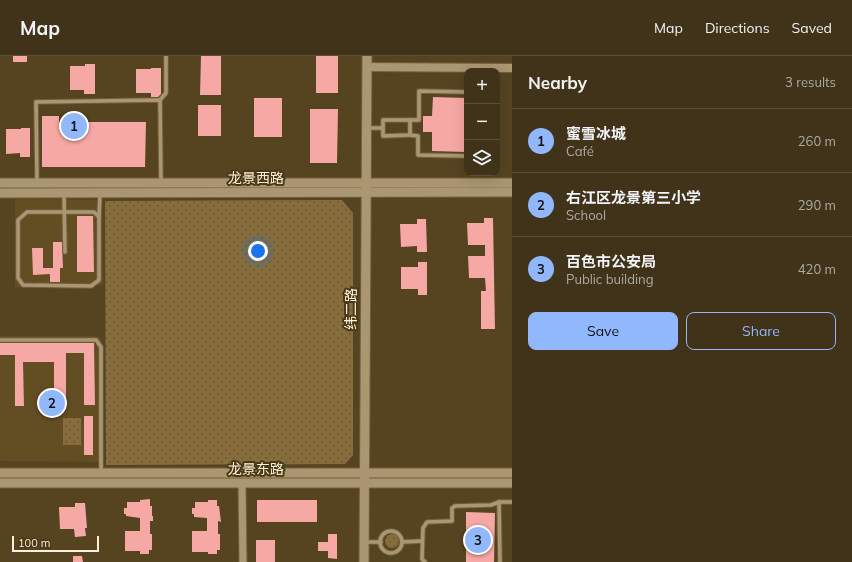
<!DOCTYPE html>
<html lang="en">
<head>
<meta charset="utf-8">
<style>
  :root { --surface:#403319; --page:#473b22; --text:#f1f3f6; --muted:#aeaaa2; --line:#594e38; --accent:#91b8fd }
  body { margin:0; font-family:Mulish,"Noto Sans SC",sans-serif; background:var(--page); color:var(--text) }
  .controls { position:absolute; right:12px; top:12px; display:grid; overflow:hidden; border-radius:8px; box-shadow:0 4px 16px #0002 }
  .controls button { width:36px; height:36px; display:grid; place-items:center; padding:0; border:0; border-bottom:1px solid var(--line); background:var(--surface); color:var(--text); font:20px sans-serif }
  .scale { position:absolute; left:12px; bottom:10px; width:87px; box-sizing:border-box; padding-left:4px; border:2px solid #fbf0dc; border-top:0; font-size:11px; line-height:14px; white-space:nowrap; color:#fbf0dc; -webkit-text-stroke:3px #4b3916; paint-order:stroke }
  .you { position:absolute; left:258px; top:195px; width:14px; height:14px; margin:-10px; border:3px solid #fff; border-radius:50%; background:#1a73e8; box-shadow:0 0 0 6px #1a73e833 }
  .badge { display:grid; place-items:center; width:26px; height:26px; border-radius:50%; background:var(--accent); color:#111; font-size:13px; font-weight:700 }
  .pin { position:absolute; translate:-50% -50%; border:2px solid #fff; box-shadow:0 1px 4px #0006 }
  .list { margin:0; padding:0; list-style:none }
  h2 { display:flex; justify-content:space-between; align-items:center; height:52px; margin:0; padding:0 16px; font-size:17px }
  h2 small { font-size:13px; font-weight:400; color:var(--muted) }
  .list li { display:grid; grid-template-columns:26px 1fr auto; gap:12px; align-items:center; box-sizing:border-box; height:64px; padding:0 16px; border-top:1px solid var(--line) }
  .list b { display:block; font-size:15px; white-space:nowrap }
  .list p { margin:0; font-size:13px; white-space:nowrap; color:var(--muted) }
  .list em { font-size:13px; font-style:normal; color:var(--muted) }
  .actions { display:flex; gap:8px; padding:12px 16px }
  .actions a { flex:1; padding:9px 0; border:1px solid var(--accent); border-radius:8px; text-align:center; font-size:14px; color:var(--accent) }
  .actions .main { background:var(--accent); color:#111 }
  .icon { flex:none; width:22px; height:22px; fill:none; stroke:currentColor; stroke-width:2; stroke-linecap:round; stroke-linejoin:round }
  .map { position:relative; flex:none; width:512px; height:506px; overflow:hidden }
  header { display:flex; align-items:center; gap:24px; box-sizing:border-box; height:56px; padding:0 20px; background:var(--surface); border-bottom:1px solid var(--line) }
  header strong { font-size:19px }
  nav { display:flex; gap:22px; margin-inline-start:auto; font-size:14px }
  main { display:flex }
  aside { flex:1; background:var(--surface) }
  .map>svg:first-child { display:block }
  .built { fill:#634d23 }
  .grass { fill:url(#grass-dots) }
  .building { fill:#f6a8a5 }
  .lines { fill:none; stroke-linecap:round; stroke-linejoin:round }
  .service-casing { stroke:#716141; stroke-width:5.5 }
  .minor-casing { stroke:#716141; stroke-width:9 }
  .tertiary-casing { stroke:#716141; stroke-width:10 }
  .secondary-casing { stroke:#716141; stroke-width:11 }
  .service { stroke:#aa9671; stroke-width:3.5 }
  .minor { stroke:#aa9671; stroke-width:7 }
  .tertiary { stroke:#aa9671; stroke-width:8 }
  .secondary { stroke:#aa9671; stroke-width:9 }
  .labels { text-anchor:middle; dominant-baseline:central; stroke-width:4; stroke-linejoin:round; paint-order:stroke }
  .street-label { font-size:14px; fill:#fbf0dc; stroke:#4b3916 }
</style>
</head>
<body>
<header>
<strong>Map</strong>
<nav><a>Map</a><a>Directions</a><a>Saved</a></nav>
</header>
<main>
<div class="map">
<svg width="512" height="506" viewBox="0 0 512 506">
  <defs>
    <pattern id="grass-dots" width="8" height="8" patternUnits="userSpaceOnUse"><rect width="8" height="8" fill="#876d3c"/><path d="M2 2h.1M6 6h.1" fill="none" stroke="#695a3f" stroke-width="1.8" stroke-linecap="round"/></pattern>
  </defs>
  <rect width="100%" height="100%" fill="#564421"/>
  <g class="built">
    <polygon points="15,143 102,144 103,229 15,231"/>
    <polygon points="0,280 95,280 99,281 102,285 103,289 104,406 0,405"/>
  </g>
  <g class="grass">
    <polygon points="342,144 353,157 353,399 345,408 106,409 105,145"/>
    <rect x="63" y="362" width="18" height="27"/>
    <circle cx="392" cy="485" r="7"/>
  </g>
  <g class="building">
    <rect x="13" y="0" width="14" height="6"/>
    <polygon points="201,0 221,0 221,39 200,39"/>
    <rect x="316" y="0" width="22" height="37"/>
    <polygon points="85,8 95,8 95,38 84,38 84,34 70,34 70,10 85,10"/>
    <polygon points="151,12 161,12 161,38 158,41 151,41 151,37 136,37 136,13 151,13"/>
    <polygon points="433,41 467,42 467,96 432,95 432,76 423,76 423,60 432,60"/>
    <rect x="254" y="42" width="28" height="39"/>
    <rect x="198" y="49" width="23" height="31"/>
    <polygon points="310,53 338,53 337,107 310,107"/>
    <polygon points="42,60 59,60 59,66 146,66 145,111 42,111"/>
    <polygon points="21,72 30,72 30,101 20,101 20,97 6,98 6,73 21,73"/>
    <polygon points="77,160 93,160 94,216 77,216"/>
    <polygon points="484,162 493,162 495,273 481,273 481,235 486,235 485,222 469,222 468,200 485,200 485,189 468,189 467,167 484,167"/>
    <polygon points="417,163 426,163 427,196 417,196 417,190 401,191 400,168 417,168"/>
    <polygon points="53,186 62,186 63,212 60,212 60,226 50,226 50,218 33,219 32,192 43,192 43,212 53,212"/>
    <polygon points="418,206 427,206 427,239 418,239 418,233 401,233 401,211 418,211"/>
    <polygon points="0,287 94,287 95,349 84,349 84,297 66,297 66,348 54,348 54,306 23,306 24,350 15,350 15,299 0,299"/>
    <rect x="84" y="360" width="9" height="39"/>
    <polygon points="150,443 150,450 152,450 152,460 153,460 153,465 150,465 150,478 152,478 152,494 149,494 149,498 140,498 140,495 125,495 125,475 140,475 140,462 126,460 126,458 124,458 124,452 127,452 127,446 140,446 140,444"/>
    <polygon points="208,444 217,444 217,450 219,450 221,466 218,465 218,478 220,478 220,494 217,494 217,498 208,498 208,496 192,496 192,475 207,475 207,462 194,461 194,458 192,458 192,452 195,452 195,446 208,446"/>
    <rect x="257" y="444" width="60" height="22"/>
    <polygon points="75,447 85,447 87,472 85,472 86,480 75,481 74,473 60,473 59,451 75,451"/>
    <polygon points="466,456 495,457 494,506 466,506"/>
    <polygon points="328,478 337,478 337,503 328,502 328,495 318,495 318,486 328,486"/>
    <rect x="256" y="484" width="19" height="22"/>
    <polygon points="73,500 82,500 83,506 73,506"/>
  </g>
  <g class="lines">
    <g class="service-casing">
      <g id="service">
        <polyline points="160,44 166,37 166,0"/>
        <polyline points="410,64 419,64 419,35 467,36"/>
        <polyline points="368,72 383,72 383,80 410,79 410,64 383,64 383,72"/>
        <polyline points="410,79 418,80 418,99 467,100"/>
        <polyline points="37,126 36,46 160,44 161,126"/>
        <polyline points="64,138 65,196"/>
        <polygon points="27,156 94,156 99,161 99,224 91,230 23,229 18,222 18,164"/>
        <polyline points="99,161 100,138"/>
        <polyline points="0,284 96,284 101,291 101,417"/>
        <polyline points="499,446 500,506"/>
        <circle cx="391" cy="486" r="11"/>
        <polyline points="365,486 381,486"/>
        <polyline points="402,486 422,485"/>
        <polyline points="425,506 422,503 423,472 427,466 452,465 452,452 455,450 491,449 499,446 512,446"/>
      </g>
    </g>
    <g class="minor-casing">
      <polyline id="minor" points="242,427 243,506"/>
    </g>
    <g class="tertiary-casing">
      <polyline id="tertiary" points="367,11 512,12"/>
    </g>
    <g class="secondary-casing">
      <g id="secondary">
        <polyline points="0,127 512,127"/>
        <polyline points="0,137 512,136"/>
        <polyline points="0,417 512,417"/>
        <polyline points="0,427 512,427"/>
        <polyline points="364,506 367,0"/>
      </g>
    </g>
    <use href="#service" class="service"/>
    <use href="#minor" class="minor"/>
    <use href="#tertiary" class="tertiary"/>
    <use href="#secondary" class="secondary"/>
  </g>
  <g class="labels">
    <g class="street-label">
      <text x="256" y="122">龙景西路</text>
      <text transform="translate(351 253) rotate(-90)">纬二路</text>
      <text x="256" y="413">龙景东路</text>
    </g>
  </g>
</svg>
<div class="controls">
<button>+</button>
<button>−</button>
<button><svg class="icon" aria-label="layers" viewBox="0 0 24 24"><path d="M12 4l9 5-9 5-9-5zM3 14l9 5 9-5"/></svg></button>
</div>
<div class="scale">100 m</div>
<div class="you"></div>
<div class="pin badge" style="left:74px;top:70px">1</div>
<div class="pin badge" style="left:52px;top:347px">2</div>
<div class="pin badge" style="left:478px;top:484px">3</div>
</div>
<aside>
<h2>Nearby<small>3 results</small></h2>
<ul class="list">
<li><span class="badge">1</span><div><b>蜜雪冰城</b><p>Café</p></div><em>260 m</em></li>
<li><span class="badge">2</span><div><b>右江区龙景第三小学</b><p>School</p></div><em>290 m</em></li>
<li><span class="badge">3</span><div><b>百色市公安局</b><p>Public building</p></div><em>420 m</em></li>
</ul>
<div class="actions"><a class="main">Save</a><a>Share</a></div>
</aside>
</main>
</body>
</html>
